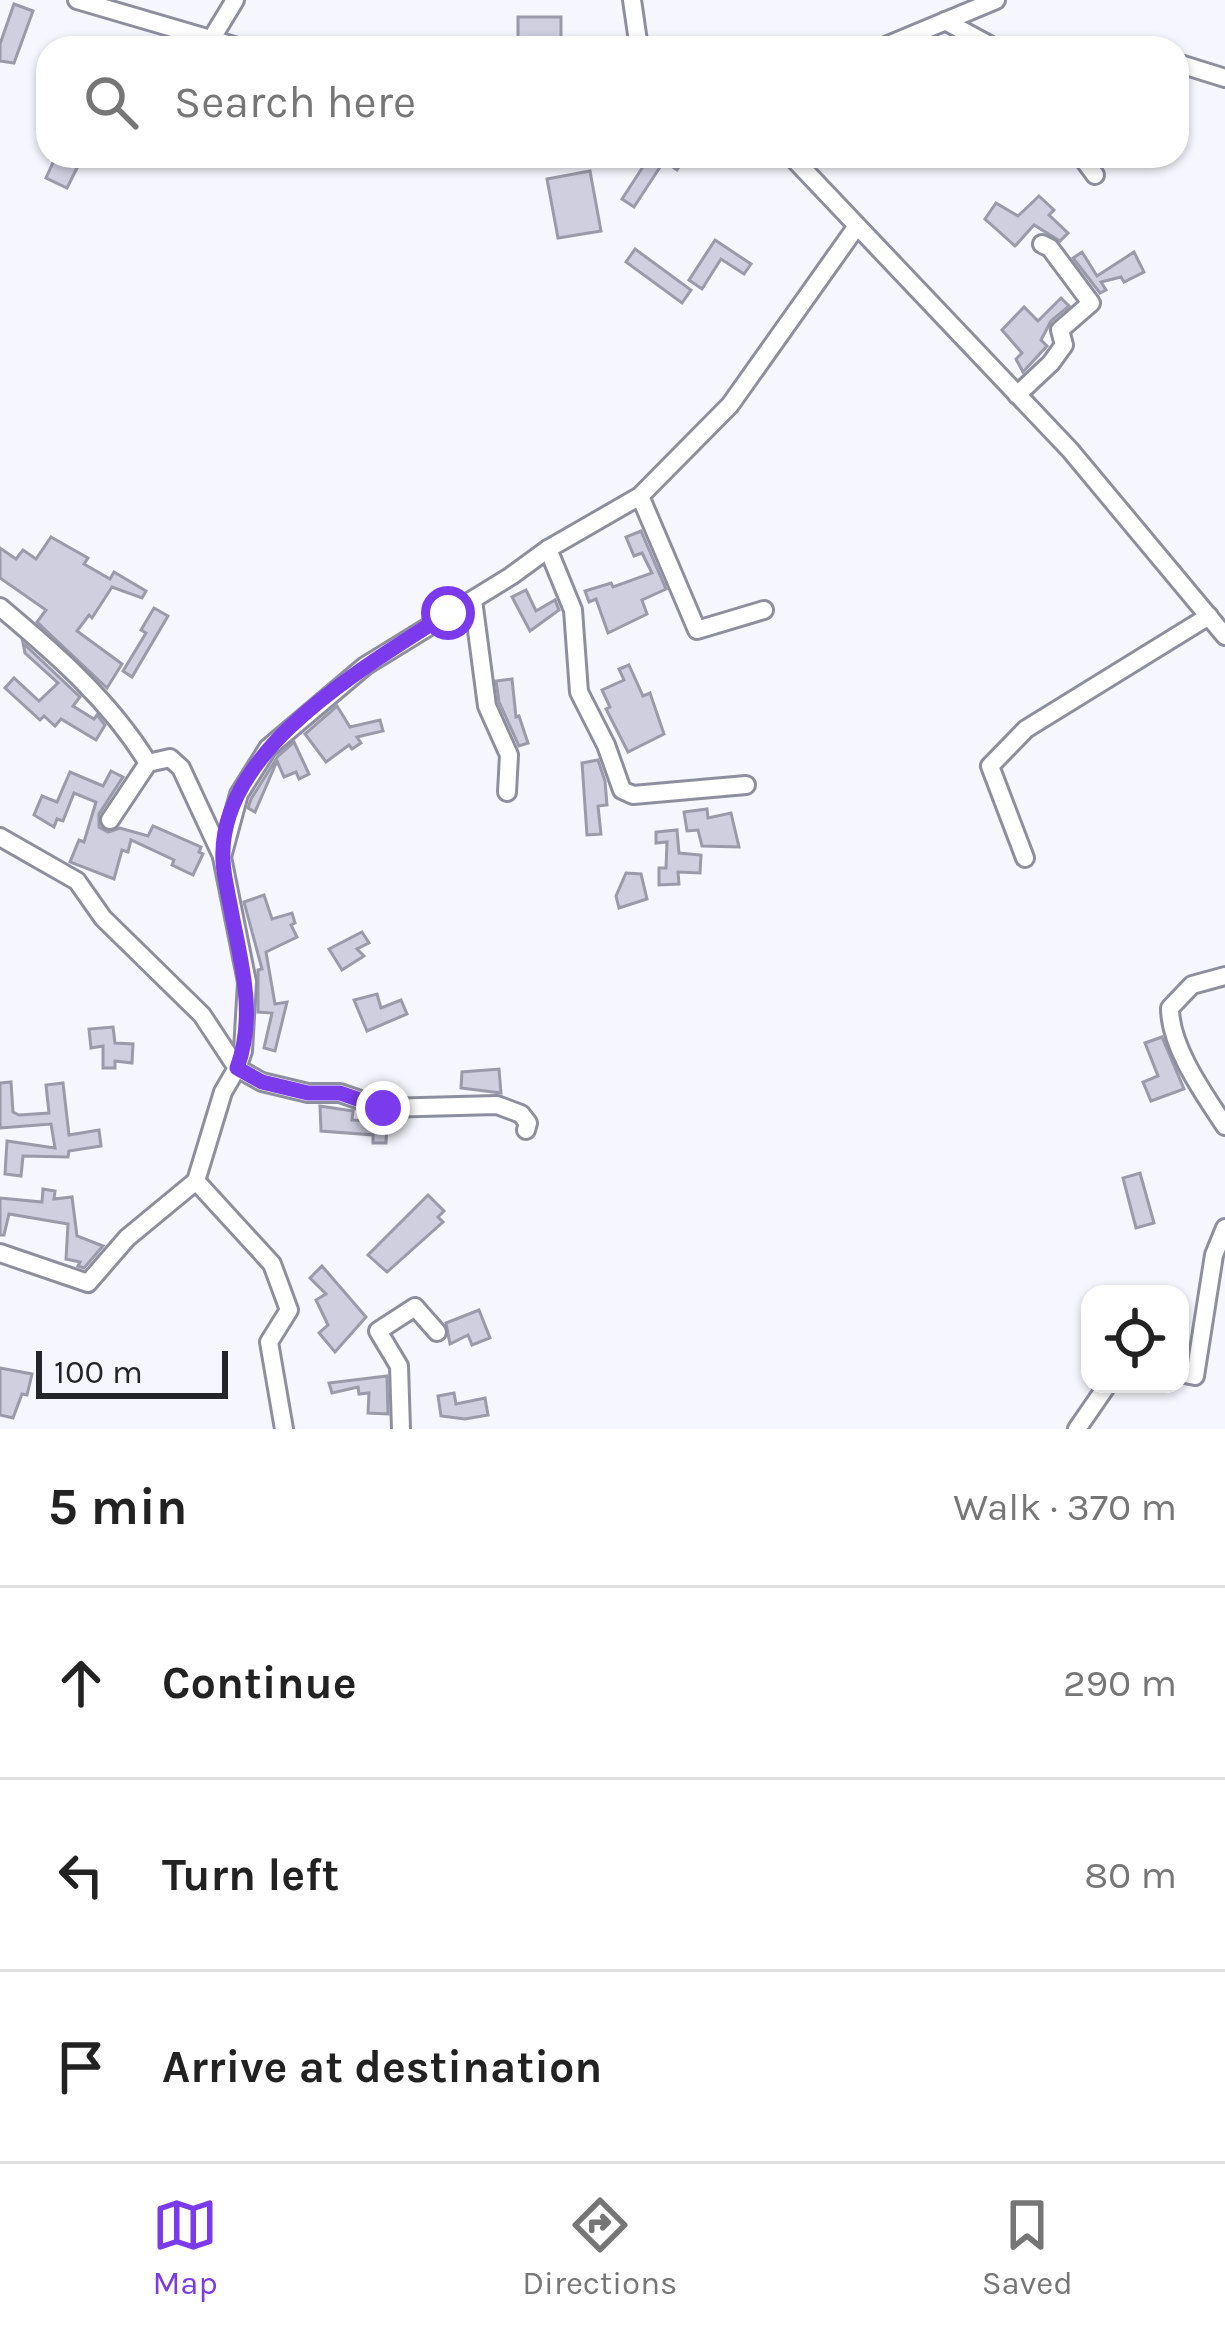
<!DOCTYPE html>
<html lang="en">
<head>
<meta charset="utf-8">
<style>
  :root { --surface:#fff; --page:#f2f2f2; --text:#222; --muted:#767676; --line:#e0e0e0; --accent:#7c3aed }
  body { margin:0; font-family:Karla,sans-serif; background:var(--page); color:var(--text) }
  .controls { position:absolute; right:36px; bottom:36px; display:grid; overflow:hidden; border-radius:24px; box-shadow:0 3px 9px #0004 }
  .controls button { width:108px; height:108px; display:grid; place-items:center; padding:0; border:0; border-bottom:3px solid var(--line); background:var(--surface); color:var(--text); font:60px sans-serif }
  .scale { position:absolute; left:36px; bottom:30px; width:192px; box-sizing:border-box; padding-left:12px; border:6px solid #24252b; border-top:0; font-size:33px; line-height:42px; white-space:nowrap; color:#24252b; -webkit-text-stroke:9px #f6f6fe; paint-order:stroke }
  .stop { position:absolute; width:36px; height:36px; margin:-27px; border:9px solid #7c3aed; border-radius:50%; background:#fff }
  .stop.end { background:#7c3aed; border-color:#fff; box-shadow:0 3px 12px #0008 }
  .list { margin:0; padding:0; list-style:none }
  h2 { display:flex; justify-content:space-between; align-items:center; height:156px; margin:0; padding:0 48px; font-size:51px }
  h2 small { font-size:39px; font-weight:400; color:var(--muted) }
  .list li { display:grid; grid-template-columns:78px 1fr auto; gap:36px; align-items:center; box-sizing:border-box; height:192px; padding:0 48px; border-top:3px solid var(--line) }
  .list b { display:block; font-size:45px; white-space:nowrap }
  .list em { font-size:39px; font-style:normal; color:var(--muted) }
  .icon { flex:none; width:66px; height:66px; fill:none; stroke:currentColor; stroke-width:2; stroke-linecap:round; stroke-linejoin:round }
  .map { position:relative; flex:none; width:1225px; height:1429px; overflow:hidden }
  .search { position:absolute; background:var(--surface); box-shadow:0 3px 9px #0004; left:36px; right:36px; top:36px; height:132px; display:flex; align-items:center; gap:30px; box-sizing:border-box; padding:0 42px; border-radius:36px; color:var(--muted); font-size:45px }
  .sheet { height:732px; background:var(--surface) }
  nav { display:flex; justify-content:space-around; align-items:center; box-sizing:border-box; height:168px; border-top:3px solid var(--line); background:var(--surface); font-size:33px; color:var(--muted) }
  nav a { display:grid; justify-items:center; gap:6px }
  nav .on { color:var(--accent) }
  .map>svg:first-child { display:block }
  .building { fill:#cfcfe0; stroke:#9a9aaa; stroke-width:3 }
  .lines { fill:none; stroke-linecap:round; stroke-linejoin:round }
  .minor-casing { stroke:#8e8f9e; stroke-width:22 }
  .minor { stroke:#fff; stroke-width:16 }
  .route { stroke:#7c3aed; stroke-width:15 }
</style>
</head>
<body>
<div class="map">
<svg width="1225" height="1429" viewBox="0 0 1225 1429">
  <rect width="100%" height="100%" fill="#f6f6fe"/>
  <g class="building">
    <polygon points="14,4 33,11 14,63 0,61 0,44"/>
    <rect x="518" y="17" width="43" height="31"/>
    <polygon points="56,156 83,156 67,188 46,178"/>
    <polygon points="650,156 686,156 677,170 664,161 634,207 622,199"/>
    <polygon points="590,171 601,231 558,238 547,179"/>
    <polygon points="1039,196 1054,210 1049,215 1068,233 1060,241 1034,225 1015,246 985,219 996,203 1018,216"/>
    <polygon points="715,240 751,264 744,274 721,259 702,289 689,280"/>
    <polygon points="635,249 691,290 682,303 626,262"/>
    <polygon points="1082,252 1097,276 1134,252 1144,272 1124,282 1121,277 1101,282 1106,290 1100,293 1073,258"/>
    <polygon points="1061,298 1069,306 1051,321 1041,340 1047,346 1023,372 1016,359 1022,353 1002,330 1024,307 1038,321"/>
    <polygon points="641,531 666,589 642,600 647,614 608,633 596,599 589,602 585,591 611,583 613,587 652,573 642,553 634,556 626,537"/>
    <polygon points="51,537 88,558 84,564 110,579 114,572 146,591 142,598 112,587 92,618 89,615 77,631 122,664 107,688 37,622 46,610 0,578 0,548 16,559 23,550 36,559"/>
    <polygon points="526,590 536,611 555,600 559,610 530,631 512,597"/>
    <polygon points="154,608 168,616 132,677 123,671 146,633 141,630"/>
    <polygon points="23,643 80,697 73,706 94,719 97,715 105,725 96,740 61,719 55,726 44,716 40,720 5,688 14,678 39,701 58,683 25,653"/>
    <polygon points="629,665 643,696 650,693 664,734 628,752 606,709 610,707 602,690 624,680 619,669"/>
    <polygon points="512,679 516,717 519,716 528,743 519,746 499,702 496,681"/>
    <polygon points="337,706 350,727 380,720 383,731 357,737 361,743 352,749 349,745 326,762 305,734"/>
    <polygon points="294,742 309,774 299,779 296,772 284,777 277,761 255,812 248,808 251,799 278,756"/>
    <polygon points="598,760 605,781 607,805 598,806 601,834 587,835 582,763"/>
    <polygon points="111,771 123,777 99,814 99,827 108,832 120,828 148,836 153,826 201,847 199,852 203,854 193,875 172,865 174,860 131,840 128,852 122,850 114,879 70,862 79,840 84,842 96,802 74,793 63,821 57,819 54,827 34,815 42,796 57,802 70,772 103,786"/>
    <polygon points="707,809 708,818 731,813 739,847 702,846 698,830 687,831 684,812"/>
    <polygon points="677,830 679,853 701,855 700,873 678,872 679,884 659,885 659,868 666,868 667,842 656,843 656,832"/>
    <polygon points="626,873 641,874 647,899 619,908 616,896"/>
    <polygon points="264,895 272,919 292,913 295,923 291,925 297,937 266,952 275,1004 287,1002 275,1051 264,1048 272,1013 258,1012 258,970 262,969 244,902"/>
    <polygon points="362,932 369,943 357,949 364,956 342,970 329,949"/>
    <polygon points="377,994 381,1008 401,1000 407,1014 367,1031 354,1000"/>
    <polygon points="113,1027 115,1043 133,1044 132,1063 115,1061 115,1068 103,1068 103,1046 91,1048 89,1029"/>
    <polygon points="1162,1037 1184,1089 1151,1101 1143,1082 1158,1076 1145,1043"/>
    <polygon points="499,1069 501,1093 461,1088 462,1072"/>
    <polygon points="11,1082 13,1112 19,1115 49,1113 46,1085 63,1083 69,1135 99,1130 101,1146 69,1151 68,1157 23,1156 21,1176 5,1174 7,1141 55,1148 51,1124 0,1128 0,1083"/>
    <polygon points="320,1106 353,1111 352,1120 387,1121 386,1143 373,1143 373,1135 321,1131"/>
    <polygon points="1140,1173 1154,1223 1136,1228 1123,1178"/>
    <polygon points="43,1189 55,1191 54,1199 72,1197 77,1236 103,1246 84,1268 78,1266 80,1262 66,1259 68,1224 9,1214 4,1235 0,1235 0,1198 42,1202"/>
    <polygon points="428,1195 444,1211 438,1217 443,1222 387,1272 368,1255"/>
    <polygon points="322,1266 366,1317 335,1352 319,1333 328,1325 316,1300 326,1294 310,1278"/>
    <polygon points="479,1310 490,1338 472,1345 468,1335 450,1344 446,1323"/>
    <polygon points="0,1368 32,1374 27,1395 22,1394 13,1418 0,1415"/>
    <polygon points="387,1376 388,1414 368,1413 369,1393 359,1394 358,1387 332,1393 329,1383"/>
    <polygon points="454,1393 456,1404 485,1398 488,1415 465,1419 441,1416 438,1396"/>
  </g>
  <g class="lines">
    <g class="minor-casing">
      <g id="minor">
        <polyline points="77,0 241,48"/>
        <polyline points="632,0 639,48"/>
        <polyline points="945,21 995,48"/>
        <polyline points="212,38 235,0"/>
        <polyline points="881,48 996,0"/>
        <polyline points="1177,63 1225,78"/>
        <polyline points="791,156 1070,450 1225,636"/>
        <polyline points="1081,156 1095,175"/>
        <polyline points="1017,395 1051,363 1064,345 1060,330 1091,303 1050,248 1042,244"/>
        <polyline points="640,496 697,630 764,610"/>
        <polyline points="548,549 573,610 579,692 606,745 622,790 633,795 746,785"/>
        <polyline points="473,600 487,706 509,755 507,792"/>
        <path d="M 0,607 C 56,654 110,701 148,763"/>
        <polyline points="110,820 148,763 170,758 181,768 222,856"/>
        <polyline points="0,837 77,881 103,918 202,1015 237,1068 243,1051 247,982 222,857 239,794 268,748 365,666 511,576 548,549 640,496 730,405 857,226"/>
        <polyline points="1025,858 990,766 1026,729 1209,616"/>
        <path d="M 1225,976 L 1192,985 L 1170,1008 C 1170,1047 1204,1094 1225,1126"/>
        <polyline points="196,1181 272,1264 289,1310 269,1342 284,1429"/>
        <polyline points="0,1253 88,1283 127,1238 196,1181 223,1092 237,1068 262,1082 308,1093 340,1093 383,1108 497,1105 521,1114 528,1123 526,1130"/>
        <polyline points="1180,1373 1195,1376 1214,1255 1225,1228"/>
        <polyline points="401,1429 399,1366 378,1331 415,1307 437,1332"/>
        <polyline points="1077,1429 1108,1384"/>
      </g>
    </g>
    <use href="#minor" class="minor"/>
  </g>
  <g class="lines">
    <path class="route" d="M 383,1108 L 340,1093 L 308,1093 L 262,1082 L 237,1068 C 256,1017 242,966 232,915 C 229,897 224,879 223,861 C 217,749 369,665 448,613"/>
  </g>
</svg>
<div class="controls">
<button><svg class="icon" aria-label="locate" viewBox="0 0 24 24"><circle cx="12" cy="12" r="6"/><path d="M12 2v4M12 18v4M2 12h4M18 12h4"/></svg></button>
</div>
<div class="scale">100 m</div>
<div class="stop" style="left:448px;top:613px"></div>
<div class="stop end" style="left:383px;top:1108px"></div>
<div class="search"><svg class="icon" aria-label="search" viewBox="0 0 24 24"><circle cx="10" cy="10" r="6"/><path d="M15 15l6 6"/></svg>Search here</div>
</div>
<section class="sheet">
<h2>5 min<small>Walk · 370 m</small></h2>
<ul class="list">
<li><svg class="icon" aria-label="ahead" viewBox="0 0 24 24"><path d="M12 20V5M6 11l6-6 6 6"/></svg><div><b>Continue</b></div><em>290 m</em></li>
<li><svg class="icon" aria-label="left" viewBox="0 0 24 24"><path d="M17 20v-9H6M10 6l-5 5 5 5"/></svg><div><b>Turn left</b></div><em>80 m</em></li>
<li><svg class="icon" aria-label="arrive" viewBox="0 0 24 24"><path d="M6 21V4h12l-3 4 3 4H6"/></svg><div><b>Arrive at destination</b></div></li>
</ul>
</section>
<nav>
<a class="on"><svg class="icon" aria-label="map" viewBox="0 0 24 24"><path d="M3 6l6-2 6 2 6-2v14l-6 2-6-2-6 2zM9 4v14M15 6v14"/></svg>Map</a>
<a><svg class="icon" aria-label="directions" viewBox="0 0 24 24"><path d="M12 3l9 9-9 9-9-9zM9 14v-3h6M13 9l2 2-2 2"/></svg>Directions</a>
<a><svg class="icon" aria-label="saved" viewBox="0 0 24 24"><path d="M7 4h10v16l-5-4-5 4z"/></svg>Saved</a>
</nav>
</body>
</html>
